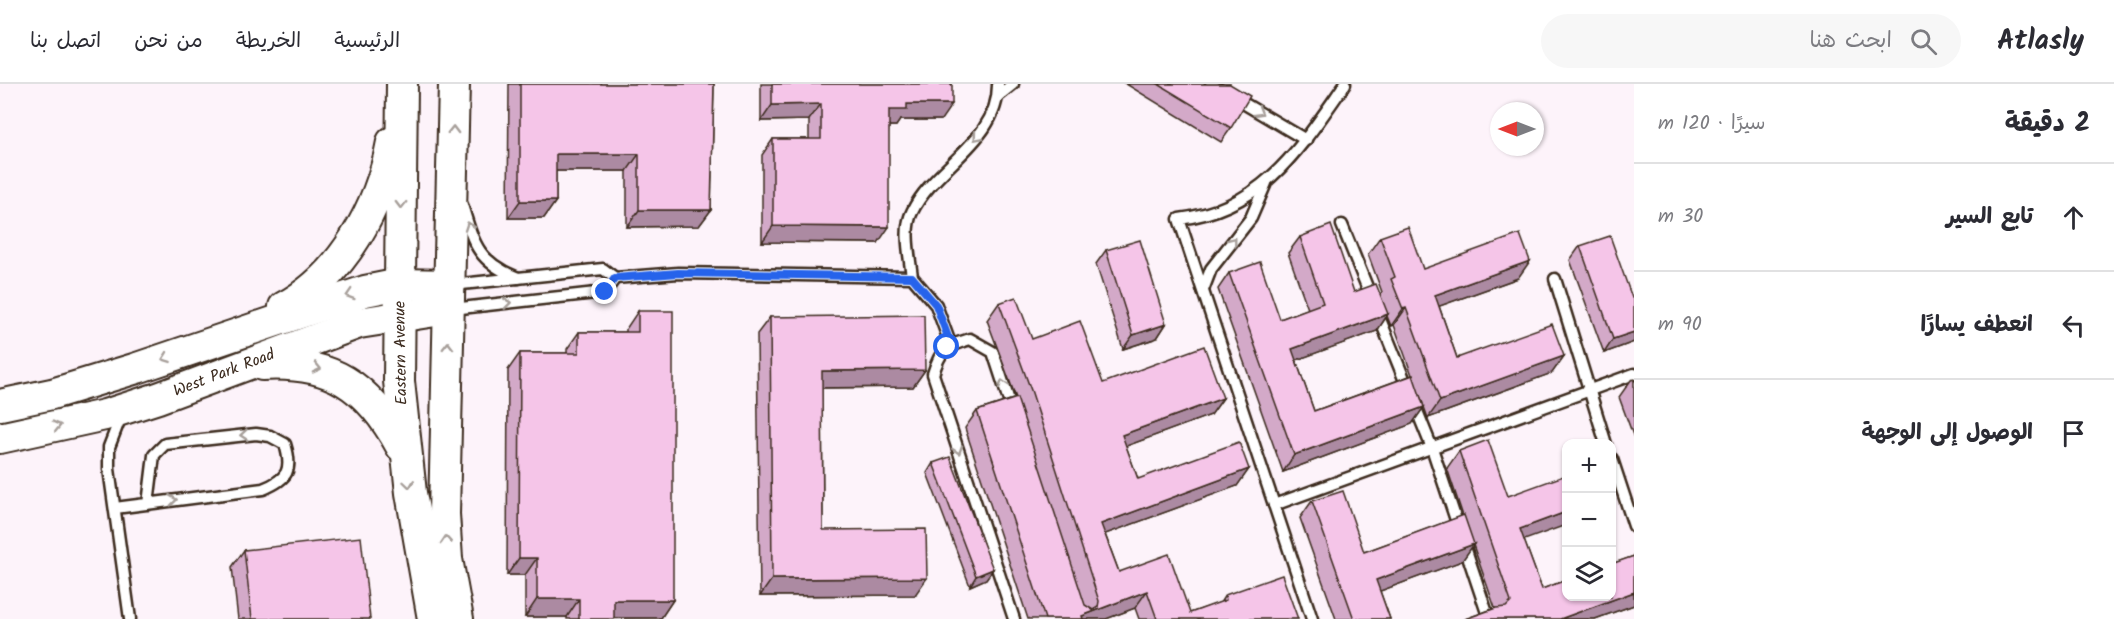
<!DOCTYPE html>
<html lang="ar">
<head>
<meta charset="utf-8">
<style>
  :root { --surface:#fff; --page:#f7f7f7; --text:#2b2b33; --muted:#7c7c81; --line:#e1e1e2 }
  body { margin:0; font-family:Kalam,"Playpen Sans Arabic",sans-serif; background:var(--page); color:var(--text); direction:rtl }
  .controls { position:absolute; right:18px; bottom:18px; display:grid; overflow:hidden; border-radius:12px; box-shadow:0 2px 4px #0004 }
  .controls button { width:54px; height:54px; display:grid; place-items:center; padding:0; border:0; border-bottom:2px solid var(--line); background:var(--surface); color:var(--text); font:30px sans-serif }
  .compass { position:absolute; left:1490px; top:18px; width:54px; height:54px; border-radius:50%; background:var(--surface); box-shadow:0 2px 4px #0004; rotate:270deg }
  .stop { position:absolute; width:18px; height:18px; margin:-14px; border:4px solid #2563eb; border-radius:50%; background:#fff }
  .stop.end { background:#2563eb; border-color:#fff; box-shadow:0 2px 6px #0008 }
  .list { margin:0; padding:0; list-style:none }
  h2 { display:flex; justify-content:space-between; align-items:center; height:78px; margin:0; padding:0 24px; font-size:26px }
  h2 small { font-size:20px; font-weight:400; color:var(--muted) }
  .list li { display:grid; grid-template-columns:39px 1fr auto; gap:18px; align-items:center; box-sizing:border-box; height:108px; padding:0 24px; border-top:2px solid var(--line) }
  .list b { display:block; font-size:22px; white-space:nowrap }
  .list em { font-size:20px; font-style:normal; color:var(--muted) }
  .icon { flex:none; width:33px; height:33px; fill:none; stroke:currentColor; stroke-width:2; stroke-linecap:round; stroke-linejoin:round }
  .map { position:relative; flex:none; width:1634px; height:535px; overflow:hidden; direction:ltr }
  header { display:flex; align-items:center; gap:36px; box-sizing:border-box; height:84px; padding:0 30px; background:var(--surface); border-bottom:2px solid var(--line) }
  header strong { font-size:28px }
  nav { display:flex; gap:33px; margin-inline-start:auto; font-size:21px }
  .search { width:420px; height:54px; background:var(--page); display:flex; align-items:center; gap:15px; box-sizing:border-box; padding:0 21px; border-radius:33px; color:var(--muted); font-size:22px }
  main { display:flex }
  aside { flex:1; background:var(--surface) }
  .map>svg:first-child { display:block }
  .lines { fill:none; stroke-linecap:round; stroke-linejoin:round }
  .lane-casing { stroke:#3b2a1e; stroke-width:15 }
  .secondary-casing { stroke:#3b2a1e; stroke-width:34 }
  .lane { stroke:#fff; stroke-width:10 }
  .secondary { stroke:#fff; stroke-width:30 }
  .wall { fill:#d3a9c8; stroke:#3b2a1e; stroke-width:1.5; fill-rule:evenodd }
  .shaded-wall { fill:#ac8aa2; stroke:#3b2a1e; stroke-width:1.5 }
  .building { fill:#f5c5e8; stroke:#3b2a1e; stroke-width:1.5 }
  .oneway { stroke:#a79f9a }
  .route { stroke:#2563eb; stroke-width:8 }
  .labels { text-anchor:middle; dominant-baseline:central; stroke-width:4.5; stroke-linejoin:round; paint-order:stroke }
  .street-label { font-size:16px; fill:#3b2a1e; stroke:#fff }
</style>
</head>
<body>
<header>
<strong>Atlasly</strong>
<div class="search"><svg class="icon" aria-label="search" viewBox="0 0 24 24"><circle cx="10" cy="10" r="6"/><path d="M15 15l6 6"/></svg>ابحث هنا</div>
<nav><a>الرئيسية</a><a>الخريطة</a><a>من نحن</a><a>اتصل بنا</a></nav>
</header>
<main>
<aside>
<h2>2 دقيقة<small>سيرًا · 120 m</small></h2>
<ul class="list">
<li><svg class="icon" aria-label="ahead" viewBox="0 0 24 24"><path d="M12 20V5M6 11l6-6 6 6"/></svg><div><b>تابع السير</b></div><em>30 m</em></li>
<li><svg class="icon" aria-label="left" viewBox="0 0 24 24"><path d="M17 20v-9H6M10 6l-5 5 5 5"/></svg><div><b>انعطف يسارًا</b></div><em>90 m</em></li>
<li><svg class="icon" aria-label="arrive" viewBox="0 0 24 24"><path d="M6 21V4h12l-3 4 3 4H6"/></svg><div><b>الوصول إلى الوجهة</b></div></li>
</ul>
</aside>
<div class="map">
<svg width="1634" height="535" viewBox="0 0 1634 535">
  <rect width="100%" height="100%" fill="#fdf3fa"/>
  <filter id="ink" filterUnits="userSpaceOnUse"><feTurbulence type="fractalNoise" baseFrequency=".0167" numOctaves="2"/><feDisplacementMap in="SourceGraphic" scale="12" xChannelSelector="R" yChannelSelector="G"/><feConvolveMatrix kernelMatrix="1 2 1 2 8 2 1 2 1" color-interpolation-filters="sRGB"/></filter>
  <g filter="url(#ink)">
    <g class="lines">
      <g class="lane-casing">
        <g id="lane">
          <polyline points="1211,0 1306,56"/>
          <polyline points="998,12 1013,0"/>
          <path d="M 462,121 C 474,161 478,178 518,194"/>
          <polyline points="1342,141 1432,364 1489,535"/>
          <path d="M 912,193 C 910,174 903,145 912,128 C 934,82 999,57 998,0"/>
          <polyline points="615,194 678,189 912,193 936,221 951,262"/>
          <polyline points="1555,195 1606,360"/>
          <polyline points="452,201 603,185 615,194 605,208 452,225"/>
          <polyline points="1203,206 1211,185 1251,134 1266,99"/>
          <path d="M 1013,329 L 993,268 L 970,255 C 945,263 941,264 933,290 L 1014,535"/>
          <polyline points="121,332 109,363 109,385 130,535"/>
          <polyline points="1612,375 1634,442"/>
          <polyline points="1274,421 1634,290"/>
          <path d="M 115,424 L 263,405 C 288,395 293,386 285,360 L 270,352 L 256,350 L 165,360 L 154,371 L 148,420"/>
          <path d="M 1312,535 L 1179,135 C 1263,125 1300,64 1345,0"/>
        </g>
      </g>
      <g class="secondary-casing">
        <g id="secondary">
          <polyline points="402,0 399,297 411,409 433,535"/>
          <polyline points="454,0 444,430 447,475 458,535"/>
          <path d="M 284,223 C 343,192 380,123 392,58"/>
          <path d="M 262,281 C 331,277 368,301 401,362"/>
          <polyline points="0,321 52,310 137,284 365,207 400,200 450,201"/>
          <polyline points="0,354 105,331 158,314 359,239 448,225"/>
        </g>
      </g>
      <use href="#lane" class="lane"/>
      <use href="#secondary" class="secondary"/>
    </g>
    <g class="wall">
      <polygon points="509,0 714,0 711,126 699,142 627,143 627,87 556,87 556,117 544,134 508,134"/>
      <polygon points="761,0 952,0 941,36 900,36 896,42 889,42 878,159 762,158 762,71 773,55 809,55 809,36 761,37"/>
      <polygon points="1126,0 1230,0 1231,44 1221,58"/>
      <path d="M 1300,153 L 1354,208 L 1380,210 L 1382,208 L 1368,170 L 1380,153 L 1423,185 L 1518,194 L 1439,222 L 1457,274 L 1564,272 L 1552,289 L 1428,334 L 1419,309 L 1424,323 L 1412,340 L 1283,388 L 1218,205 L 1229,189 L 1280,235 L 1308,225 L 1288,169 ZM 1387,232 L 1391,242 L 1394,241 L 1412,291 L 1314,327 L 1296,276 L 1377,247 Z"/>
      <polygon points="1580,162 1632,214 1634,258 1604,269 1570,176"/>
      <polygon points="1106,166 1166,240 1157,254 1123,265 1096,180"/>
      <polygon points="999,219 1032,255 1103,299 1223,314 1211,331 1126,362 1138,395 1249,385 1237,402 1105,450 1119,488 1190,529 1220,519 1225,511 1298,535 1139,535 1135,524 1106,535 1028,535 965,344 977,327 1016,314 987,236"/>
      <polygon points="638,227 673,516 661,534 567,535 567,533 525,533 525,491 507,491 508,286 520,269 567,269 567,265 579,248 626,248 626,245"/>
      <polygon points="770,233 925,286 913,303 822,304 823,446 915,511 760,512 757,250"/>
      <polygon points="1634,295 1634,354 1619,313 1631,296"/>
      <polygon points="1459,367 1524,456 1542,505 1634,472 1634,521 1595,535 1465,535 1495,524 1473,461 1462,477 1380,507 1390,535 1336,535 1300,434 1312,417 1364,468 1463,432 1447,384"/>
      <polygon points="933,379 993,485 986,495 970,502 927,389"/>
      <polygon points="244,466 370,535 238,535 232,483"/>
    </g>
    <g class="shaded-wall">
      <polygon points="821,20 809,36 761,37 772,21"/>
      <polygon points="907,20 952,20 941,36 900,36 896,42 878,42 889,26"/>
      <polygon points="556,70 639,70 627,87 544,87"/>
      <polygon points="520,117 556,117 544,134 508,134"/>
      <polygon points="639,126 711,126 699,142 627,143"/>
      <polygon points="773,142 889,143 878,159 762,158"/>
      <polygon points="1530,177 1518,194 1423,228 1435,211"/>
      <polygon points="1406,224 1394,241 1391,242 1403,225"/>
      <polygon points="1388,230 1377,247 1280,282 1292,265"/>
      <polygon points="1166,240 1157,254 1123,265 1133,251"/>
      <polygon points="1634,248 1634,258 1604,269 1613,255"/>
      <polygon points="1564,272 1552,289 1428,334 1440,317"/>
      <polygon points="925,286 913,303 810,304 822,287"/>
      <polygon points="1223,314 1211,331 1110,368 1122,351"/>
      <polygon points="1424,323 1412,340 1283,388 1294,371"/>
      <polygon points="1249,385 1237,402 1089,456 1101,440"/>
      <polygon points="1566,428 1566,441 1508,462 1520,445"/>
      <polygon points="1474,460 1462,477 1364,513 1376,496"/>
      <polygon points="519,474 537,474 525,491 507,491"/>
      <polygon points="993,485 986,495 970,502 976,492"/>
      <polygon points="927,494 915,511 760,512 772,495"/>
      <polygon points="1147,507 1135,524 1106,535 1080,535 1082,532"/>
      <polygon points="1634,508 1634,521 1595,535 1560,535"/>
      <polygon points="537,515 579,515 567,533 525,533"/>
      <polygon points="614,516 673,516 661,534 602,534"/>
    </g>
    <g class="building">
      <polygon points="520,0 714,0 711,126 639,126 639,70 556,70 556,117 520,117"/>
      <polygon points="772,0 952,0 952,20 907,20 907,26 889,26 889,143 773,142 773,55 821,55 821,20 772,21"/>
      <polygon points="1158,0 1230,0 1250,12 1231,44"/>
      <polygon points="1331,141 1354,208 1376,200 1388,230 1292,265 1314,327 1413,291 1424,323 1294,371 1229,189 1260,178 1280,235 1323,219 1300,153"/>
      <polygon points="1408,143 1423,185 1520,150 1530,177 1435,211 1457,274 1552,240 1564,272 1440,317 1406,224 1403,225 1391,195 1395,193 1380,153"/>
      <polygon points="1610,152 1632,214 1634,213 1634,248 1613,255 1580,162"/>
      <polygon points="1140,156 1166,240 1133,251 1106,166"/>
      <polygon points="1016,213 1032,255 1080,237 1103,299 1204,262 1223,314 1122,351 1138,395 1239,358 1249,385 1101,440 1119,488 1169,470 1190,529 1226,516 1225,511 1282,491 1298,535 1157,535 1147,507 1082,532 1083,535 1045,535 977,327 1017,314 1085,521 1093,526 1098,523 1099,517 1032,309 999,219"/>
      <polygon points="638,227 673,227 673,516 614,516 614,535 579,535 579,515 537,515 537,474 519,474 520,269 579,269 579,248 638,248"/>
      <polygon points="924,231 925,286 822,287 823,446 926,445 927,494 772,495 770,233"/>
      <polygon points="1488,356 1508,412 1566,391 1566,428 1520,445 1542,505 1566,496 1566,513 1611,513 1611,480 1634,472 1634,508 1560,535 1465,535 1496,524 1506,523 1511,518 1459,367"/>
      <polygon points="950,373 993,485 976,492 933,379"/>
      <polygon points="1343,407 1364,468 1464,431 1474,460 1376,496 1390,535 1354,535 1312,417"/>
      <polygon points="361,453 370,535 252,535 244,466"/>
    </g>
    <defs><path id="oneway-chevron" d="M-2-3.5L2.5 0L-2 3.5" fill="none" stroke-width="1.6" stroke-linecap="round" stroke-linejoin="round" transform="scale(1.5)"/></defs>
    <g class="oneway">
      <use href="#oneway-chevron" transform="translate(1259 28) rotate(31)"/>
      <use href="#oneway-chevron" transform="translate(453 46) rotate(-89)"/>
      <use href="#oneway-chevron" transform="translate(977 53) rotate(131)"/>
      <use href="#oneway-chevron" transform="translate(401 121) rotate(91)"/>
      <use href="#oneway-chevron" transform="translate(469 142) rotate(-109)"/>
      <use href="#oneway-chevron" transform="translate(1233 157) rotate(-52)"/>
      <use href="#oneway-chevron" transform="translate(350 211) rotate(162)"/>
      <use href="#oneway-chevron" transform="translate(507 219) rotate(-7)"/>
      <use href="#oneway-chevron" transform="translate(448 262) rotate(-89)"/>
      <use href="#oneway-chevron" transform="translate(166 274) rotate(160)"/>
      <use href="#oneway-chevron" transform="translate(317 284) rotate(13)"/>
      <use href="#oneway-chevron" transform="translate(1003 300) rotate(-108)"/>
      <use href="#oneway-chevron" transform="translate(57 342) rotate(-13)"/>
      <use href="#oneway-chevron" transform="translate(244 351) rotate(175)"/>
      <use href="#oneway-chevron" transform="translate(958 366) rotate(72)"/>
      <use href="#oneway-chevron" transform="translate(409 400) rotate(82)"/>
      <use href="#oneway-chevron" transform="translate(173 416) rotate(-7)"/>
      <use href="#oneway-chevron" transform="translate(446 456) rotate(-94)"/>
    </g>
  </g>
  <g class="lines" filter="url(#ink)">
    <polyline class="route" points="605,208 615,194 678,189 912,193 936,221 951,261 947,263"/>
  </g>
  <g class="labels">
    <g class="street-label">
      <text transform="translate(401 269) rotate(-91)">Eastern Avenue</text>
      <text transform="translate(224 289) rotate(-21)">West Park Road</text>
    </g>
  </g>
</svg>
<div class="controls">
<button>+</button>
<button>−</button>
<button><svg class="icon" aria-label="layers" viewBox="0 0 24 24"><path d="M12 4l9 5-9 5-9-5zM3 14l9 5 9-5"/></svg></button>
</div>
<svg class="compass" viewBox="-18 -18 36 36"><path d="M0-13l5 13h-10z" fill="#e53935"/><path d="M0 13l5-13h-10z" fill="#7c7c81"/></svg>
<div class="stop" style="left:947px;top:263px"></div>
<div class="stop end" style="left:605px;top:208px"></div>
</div>
</main>
</body>
</html>
